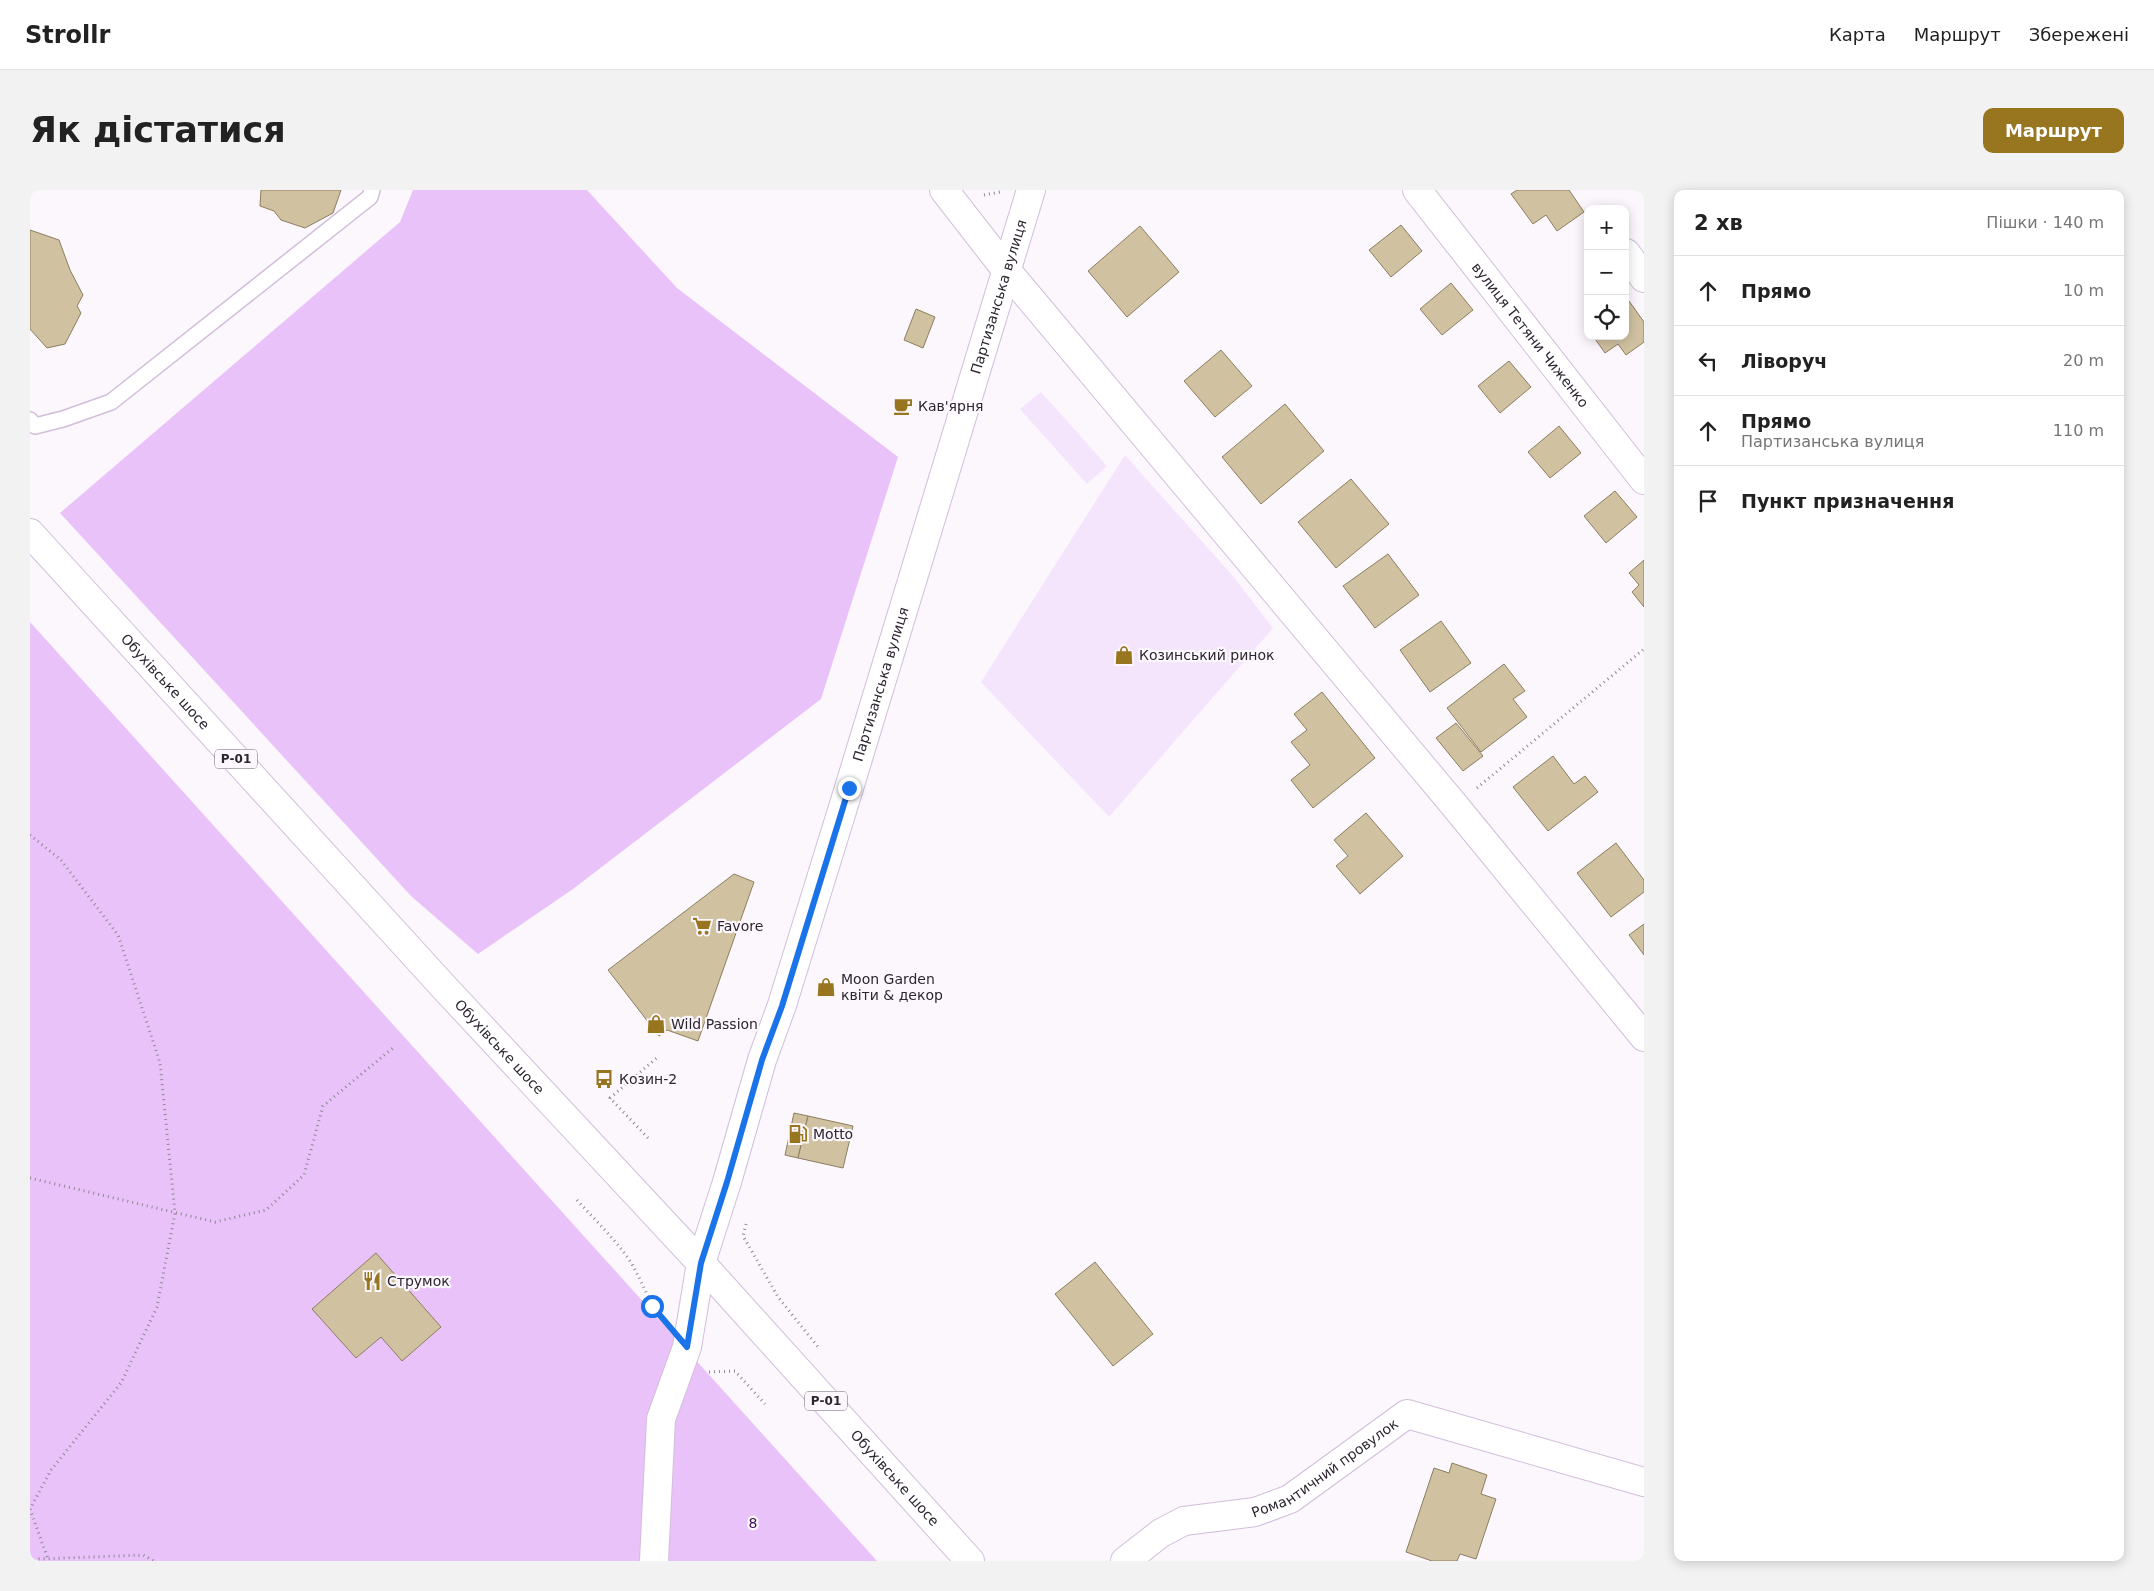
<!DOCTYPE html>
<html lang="uk">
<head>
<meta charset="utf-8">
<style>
  :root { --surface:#fff; --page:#f2f2f2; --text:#222; --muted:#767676; --line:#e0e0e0; --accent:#987620 }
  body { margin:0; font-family:"DejaVu Sans",sans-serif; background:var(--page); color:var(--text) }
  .controls { position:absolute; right:15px; top:15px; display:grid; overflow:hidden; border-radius:10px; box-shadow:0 2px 12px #0003 }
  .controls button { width:45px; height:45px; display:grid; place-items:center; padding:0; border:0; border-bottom:1px solid var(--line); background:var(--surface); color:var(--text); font:25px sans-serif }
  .stop { position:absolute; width:15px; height:15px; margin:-11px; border:4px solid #1a73e8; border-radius:50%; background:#fff }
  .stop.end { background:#1a73e8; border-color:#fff; box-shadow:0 1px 5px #0008 }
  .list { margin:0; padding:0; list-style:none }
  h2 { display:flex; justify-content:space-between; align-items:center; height:65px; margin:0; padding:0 20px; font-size:21px }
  h2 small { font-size:16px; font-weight:400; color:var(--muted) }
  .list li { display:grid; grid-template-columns:32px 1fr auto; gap:15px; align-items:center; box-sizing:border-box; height:70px; padding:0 20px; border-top:1px solid var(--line) }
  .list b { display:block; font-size:19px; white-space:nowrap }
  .list p { margin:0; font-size:16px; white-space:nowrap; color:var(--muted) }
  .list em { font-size:16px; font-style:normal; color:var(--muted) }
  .icon { flex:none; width:28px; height:28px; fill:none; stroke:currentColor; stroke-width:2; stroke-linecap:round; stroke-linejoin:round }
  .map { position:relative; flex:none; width:1614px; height:1371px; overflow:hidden; border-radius:10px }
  header { display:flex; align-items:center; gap:30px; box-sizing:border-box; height:70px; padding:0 25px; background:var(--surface); border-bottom:1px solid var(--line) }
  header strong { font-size:24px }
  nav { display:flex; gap:28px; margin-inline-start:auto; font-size:18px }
  .intro { display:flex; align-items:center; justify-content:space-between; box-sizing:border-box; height:120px; padding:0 30px }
  h1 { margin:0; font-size:35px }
  .button { padding:12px 22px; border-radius:10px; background:var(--accent); color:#fff; font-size:18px; font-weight:700 }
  main { display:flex; gap:30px; padding:0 30px }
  aside { flex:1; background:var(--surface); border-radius:10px; box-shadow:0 2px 12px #0003 }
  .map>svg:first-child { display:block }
  .built { fill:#f5e5fc }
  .green { fill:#e9c2f9 }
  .building { fill:#d0c1a0; stroke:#8c7e5f }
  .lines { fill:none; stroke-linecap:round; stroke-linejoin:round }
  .service-casing { stroke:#d2bddb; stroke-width:18 }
  .minor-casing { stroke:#d2bddb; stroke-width:30 }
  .tertiary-casing { stroke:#d2bddb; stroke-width:30 }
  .primary-casing { stroke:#d2bddb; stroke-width:30 }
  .path { stroke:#8e8891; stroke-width:3; stroke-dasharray:1 4; stroke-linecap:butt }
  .service { stroke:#fff; stroke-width:15 }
  .minor { stroke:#fff; stroke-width:28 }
  .tertiary { stroke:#fff; stroke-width:28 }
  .primary { stroke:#fff; stroke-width:28 }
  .route { stroke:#1a73e8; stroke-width:6 }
  .labels { text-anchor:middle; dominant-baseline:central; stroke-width:4.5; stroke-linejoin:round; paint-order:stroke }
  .shield { fill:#fbf7fd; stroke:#6b646e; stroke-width:1 }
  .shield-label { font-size:12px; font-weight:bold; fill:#2d2530 }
  .street-label { font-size:14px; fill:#2d2530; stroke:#fbf7fd }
  .poi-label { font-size:14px; fill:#2d2530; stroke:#fbf7fd; text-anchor:start }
  .park-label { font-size:14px; fill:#3f0b51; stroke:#fbf7fd }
</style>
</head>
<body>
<header>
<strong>Strollr</strong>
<nav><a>Карта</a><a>Маршрут</a><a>Збережені</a></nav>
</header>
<div class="intro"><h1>Як дістатися</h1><a class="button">Маршрут</a></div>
<main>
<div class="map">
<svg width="1614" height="1371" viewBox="0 0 1614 1371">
  <rect width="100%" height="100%" fill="#fbf7fd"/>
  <g class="built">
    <polygon points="1011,202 1077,276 1057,294 990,219"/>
    <polygon points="1095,265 1202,385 1243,438 1079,627 951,492"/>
  </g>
  <g class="green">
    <polygon points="383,0 557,0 647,98 868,267 791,509 543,699 448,764 381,706 30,323 370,32"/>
    <polygon points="0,432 847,1371 0,1371"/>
  </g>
  <g class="building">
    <polygon points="231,0 311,0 303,23 275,38 251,30 244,21 230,16"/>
    <polygon points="1487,0 1539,0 1554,22 1527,41 1516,25 1503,34 1481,4"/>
    <polygon points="1371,35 1392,61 1361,87 1339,60"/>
    <polygon points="1110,36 1149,82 1097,127 1058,81"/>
    <polygon points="0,40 29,50 40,80 53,105 47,116 51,123 35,154 17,158 0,139"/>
    <polygon points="1421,93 1443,120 1412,145 1390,119"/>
    <polygon points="1599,111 1614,132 1614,152 1596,165 1588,154 1575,163 1563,146 1595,146 1595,114"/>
    <polygon points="886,119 905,127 893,158 874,150"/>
    <polygon points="1191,160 1222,196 1185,227 1154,191"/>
    <polygon points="1479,171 1501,197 1470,223 1448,196"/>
    <polygon points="1255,214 1294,261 1231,314 1192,267"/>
    <polygon points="1529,236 1551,263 1520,288 1498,262"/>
    <polygon points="1321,289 1359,334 1306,378 1268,332"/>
    <polygon points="1585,301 1607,327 1576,353 1554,326"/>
    <polygon points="1358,364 1389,405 1345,438 1313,396"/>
    <polygon points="1614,370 1614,417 1602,402 1609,395 1599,383"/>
    <polygon points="1411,431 1441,473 1400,502 1370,460"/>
    <polygon points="1474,474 1495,501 1483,509 1497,527 1451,562 1417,518"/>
    <polygon points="1292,502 1345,568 1283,618 1261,590 1280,575 1261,552 1277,540 1264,524"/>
    <polygon points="1426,533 1453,566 1433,581 1406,548"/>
    <polygon points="1523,566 1544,594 1555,586 1568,602 1518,641 1483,597"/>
    <polygon points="1336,623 1373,666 1330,704 1306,676 1318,666 1304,650"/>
    <polygon points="1586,653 1614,690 1614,702 1581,727 1547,683"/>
    <polygon points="704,684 724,692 668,851 637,840 629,846 578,780"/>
    <polygon points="1614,734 1614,765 1599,745"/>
    <polygon points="764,923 778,926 768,968 755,965"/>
    <polygon points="778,926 823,936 813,978 768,968"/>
    <polygon points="346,1063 411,1137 372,1171 351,1147 326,1168 282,1119"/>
    <polygon points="1065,1072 1123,1144 1083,1176 1025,1104"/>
    <polygon points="1422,1273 1457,1285 1451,1304 1466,1309 1446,1369 1430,1364 1427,1371 1402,1371 1376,1362 1404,1278 1419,1283"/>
  </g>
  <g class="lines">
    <g class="service-casing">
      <polyline id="service" points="0,230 5,236 33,229 81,212 340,7 342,0"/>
    </g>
    <g class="minor-casing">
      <g id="minor">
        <polyline points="914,0 977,81 1425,616 1614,847"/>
        <path id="s1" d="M 1387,0 L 1614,290"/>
        <polyline points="1596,63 1614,88"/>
        <polyline points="624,1371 631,1229 657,1157 671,1073"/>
        <path id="s2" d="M 1095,1371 L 1131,1343 L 1154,1331 L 1225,1322 L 1260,1309 L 1377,1224 L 1614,1292"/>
      </g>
    </g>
    <g class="tertiary-casing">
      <g id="tertiary">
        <path id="s3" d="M 671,1073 L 697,992 L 732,870 L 752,815 L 819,598 L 1001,0"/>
      </g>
    </g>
    <g class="primary-casing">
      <g id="primary">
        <path id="s4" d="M 0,343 L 412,795 L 671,1073 L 940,1371"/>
      </g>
    </g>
    <g class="path">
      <polyline points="954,5 970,2"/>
      <polyline points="1447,598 1614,459"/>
      <polyline points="0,645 31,670 88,745 130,873 145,1023 127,1117 91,1193 21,1280 0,1319"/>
      <polyline points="618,948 580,908 629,866"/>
      <polyline points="0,988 185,1032 236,1020 274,985 293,916 364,857"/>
      <path d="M 547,1010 C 564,1029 583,1047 598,1068 C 611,1087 617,1110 632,1128"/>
      <polyline points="716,1034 713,1046 748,1107 788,1157"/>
      <polyline points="679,1182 705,1181 735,1214"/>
      <polyline points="0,1319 18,1369"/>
      <polyline points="4,1371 9,1369 113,1365 124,1371"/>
    </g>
    <use href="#service" class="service"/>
    <use href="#minor" class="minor"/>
    <use href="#tertiary" class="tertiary"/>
    <use href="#primary" class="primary"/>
  </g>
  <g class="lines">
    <polyline class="route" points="622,1116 657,1157 671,1073 697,992 732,870 752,816 819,598"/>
  </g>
  <defs>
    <g id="cafe-bare" transform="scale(1.5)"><path d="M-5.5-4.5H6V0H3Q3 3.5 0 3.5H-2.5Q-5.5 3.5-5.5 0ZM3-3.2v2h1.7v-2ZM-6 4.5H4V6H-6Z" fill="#987620" stroke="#fbf7fd" stroke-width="2.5" paint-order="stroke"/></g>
    <g id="shop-bare" transform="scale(1.5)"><path d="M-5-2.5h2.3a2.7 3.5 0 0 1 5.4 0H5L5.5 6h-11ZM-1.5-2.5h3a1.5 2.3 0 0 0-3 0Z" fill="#987620" stroke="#fbf7fd" stroke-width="2.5" paint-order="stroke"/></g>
    <g id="supermarket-bare" transform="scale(1.5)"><path d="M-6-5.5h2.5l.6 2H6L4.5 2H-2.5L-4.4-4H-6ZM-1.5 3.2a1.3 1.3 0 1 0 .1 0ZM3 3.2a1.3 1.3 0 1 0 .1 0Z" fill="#987620" stroke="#fbf7fd" stroke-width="2.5" paint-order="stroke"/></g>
    <g id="bus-bare" transform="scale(1.5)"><path d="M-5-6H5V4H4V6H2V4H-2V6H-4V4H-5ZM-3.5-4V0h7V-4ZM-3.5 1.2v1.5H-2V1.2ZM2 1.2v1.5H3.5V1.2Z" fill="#987620" stroke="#fbf7fd" stroke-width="2.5" paint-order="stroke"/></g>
    <g id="fuel-bare" transform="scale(1.5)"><path d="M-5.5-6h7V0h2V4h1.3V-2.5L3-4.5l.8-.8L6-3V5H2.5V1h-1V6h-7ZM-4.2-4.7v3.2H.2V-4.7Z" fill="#987620" stroke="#fbf7fd" stroke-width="2.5" paint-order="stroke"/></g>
    <g id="restaurant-bare" transform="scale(1.5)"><path d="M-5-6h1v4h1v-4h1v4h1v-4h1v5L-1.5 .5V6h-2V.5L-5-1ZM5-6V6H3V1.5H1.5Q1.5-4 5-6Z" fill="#987620" stroke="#fbf7fd" stroke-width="2.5" paint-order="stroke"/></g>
  </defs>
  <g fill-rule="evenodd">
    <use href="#cafe-bare" x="873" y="216"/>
    <use href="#shop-bare" x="1094" y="465"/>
    <use href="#supermarket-bare" x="672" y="736"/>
    <use href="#shop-bare" x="796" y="797"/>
    <use href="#shop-bare" x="626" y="834"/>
    <use href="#bus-bare" x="574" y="889"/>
    <use href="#fuel-bare" x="768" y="944"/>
    <use href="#restaurant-bare" x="342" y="1091"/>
  </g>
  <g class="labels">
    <g class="shield">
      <rect x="185" y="559.5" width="42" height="19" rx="4"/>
      <rect x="775" y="1201.5" width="42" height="19" rx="4"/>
    </g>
    <g class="shield-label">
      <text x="206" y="569">Р-01</text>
      <text x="796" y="1211">Р-01</text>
    </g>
    <g class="street-label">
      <text stroke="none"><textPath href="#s3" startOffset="1011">Партизанська вулиця</textPath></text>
      <text stroke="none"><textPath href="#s1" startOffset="184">вулиця Тетяни Чиженко</textPath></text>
      <text stroke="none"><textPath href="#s4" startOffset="201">Обухівське шосе</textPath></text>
      <text stroke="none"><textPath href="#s3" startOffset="606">Партизанська вулиця</textPath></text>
      <text stroke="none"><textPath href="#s4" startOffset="696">Обухівське шосе</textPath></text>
      <text stroke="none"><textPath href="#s2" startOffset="226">Романтичний провулок</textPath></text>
      <text stroke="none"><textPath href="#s4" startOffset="1281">Обухівське шосе</textPath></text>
    </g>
    <g class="poi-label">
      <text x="888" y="216">Кав'ярня</text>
      <text x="1109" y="465">Козинський ринок</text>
      <text x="687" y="736">Favore</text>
      <text x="811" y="789">Moon Garden<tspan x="811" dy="16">квіти &amp; декор</tspan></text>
      <text x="641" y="834">Wild Passion</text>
      <text x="589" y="889">Козин-2</text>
      <text x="783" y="944">Motto</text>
      <text x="357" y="1091">Струмок</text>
    </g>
    <g class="park-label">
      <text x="723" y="1333">8</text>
    </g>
  </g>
</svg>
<div class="controls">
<button>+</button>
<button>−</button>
<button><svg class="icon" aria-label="locate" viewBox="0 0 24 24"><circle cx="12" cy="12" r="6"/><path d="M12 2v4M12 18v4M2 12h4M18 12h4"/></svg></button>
</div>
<div class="stop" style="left:622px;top:1116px"></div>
<div class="stop end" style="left:819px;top:598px"></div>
</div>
<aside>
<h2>2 хв<small>Пішки · 140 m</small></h2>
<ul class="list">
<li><svg class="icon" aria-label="ahead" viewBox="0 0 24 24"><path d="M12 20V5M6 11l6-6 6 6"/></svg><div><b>Прямо</b></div><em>10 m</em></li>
<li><svg class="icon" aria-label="left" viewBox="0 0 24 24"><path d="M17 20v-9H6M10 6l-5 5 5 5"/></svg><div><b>Ліворуч</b></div><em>20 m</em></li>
<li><svg class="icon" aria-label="ahead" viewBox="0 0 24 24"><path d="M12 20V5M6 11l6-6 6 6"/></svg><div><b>Прямо</b><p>Партизанська вулиця</p></div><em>110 m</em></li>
<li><svg class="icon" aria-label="arrive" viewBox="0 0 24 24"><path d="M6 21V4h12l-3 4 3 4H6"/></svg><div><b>Пункт призначення</b></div></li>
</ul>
</aside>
</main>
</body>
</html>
